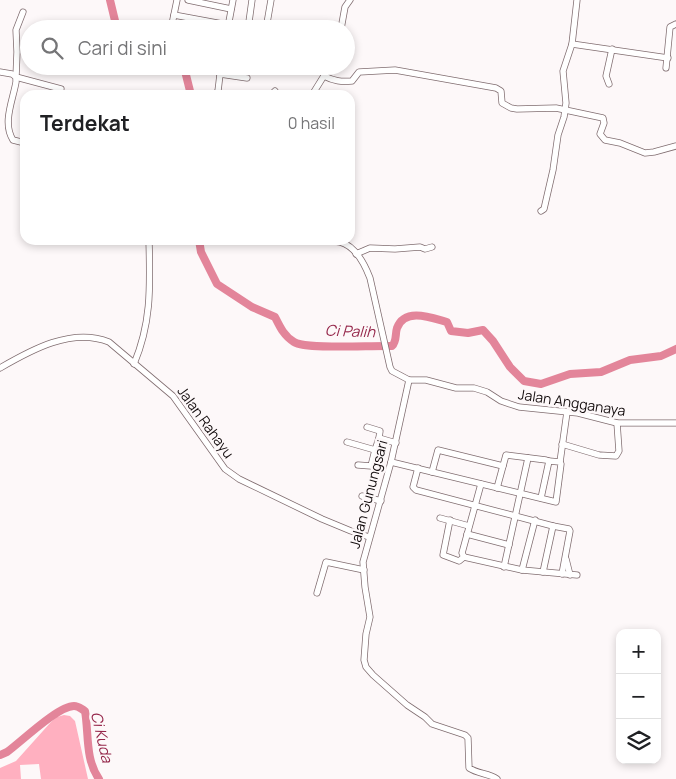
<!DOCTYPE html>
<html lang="id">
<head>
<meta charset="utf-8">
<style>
  :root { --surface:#fff; --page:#f6f6f6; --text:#202124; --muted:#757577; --line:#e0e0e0 }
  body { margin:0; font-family:Manrope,sans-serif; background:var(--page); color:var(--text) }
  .controls { position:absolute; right:15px; bottom:15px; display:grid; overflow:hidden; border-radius:10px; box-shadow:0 2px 8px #0003 }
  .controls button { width:45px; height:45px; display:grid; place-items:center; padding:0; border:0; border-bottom:1px solid var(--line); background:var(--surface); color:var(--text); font:25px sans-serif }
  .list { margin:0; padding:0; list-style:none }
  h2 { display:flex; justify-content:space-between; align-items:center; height:65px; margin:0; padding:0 20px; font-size:21px }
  h2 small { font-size:16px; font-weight:400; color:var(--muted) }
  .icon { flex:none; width:28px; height:28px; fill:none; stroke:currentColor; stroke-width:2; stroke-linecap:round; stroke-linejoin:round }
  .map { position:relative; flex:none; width:676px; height:779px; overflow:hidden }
  .search { position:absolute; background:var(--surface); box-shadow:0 2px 8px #0003; left:20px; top:20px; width:335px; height:55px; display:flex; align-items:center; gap:12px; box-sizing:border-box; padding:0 18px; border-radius:28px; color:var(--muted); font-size:19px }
  .panel { position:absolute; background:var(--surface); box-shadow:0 2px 8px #0003; left:20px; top:90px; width:335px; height:155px; border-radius:15px }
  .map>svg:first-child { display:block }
  .forest { fill:#ffb0c0 }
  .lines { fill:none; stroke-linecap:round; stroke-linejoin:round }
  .river { stroke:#e3859a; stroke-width:8 }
  .minor-casing { stroke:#806d70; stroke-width:7 }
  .minor { stroke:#fff; stroke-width:5.5 }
  .labels { text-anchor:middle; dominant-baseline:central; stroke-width:5; stroke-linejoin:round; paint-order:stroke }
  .street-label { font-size:14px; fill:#120b0c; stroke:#fdf8f9 }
  .water-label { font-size:15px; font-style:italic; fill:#95264a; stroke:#fdf8f9 }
</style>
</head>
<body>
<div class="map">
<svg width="676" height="779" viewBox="0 0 676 779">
  <rect width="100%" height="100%" fill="#fdf8f9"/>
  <polygon class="forest" points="64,715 70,716 75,721 88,779 41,779 39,764 20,765 21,779 0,779 0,768 16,761 51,722 57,717"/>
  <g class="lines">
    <g class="river">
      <polyline points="110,0 117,29"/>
      <polyline points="175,66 185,71 191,95"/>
      <path d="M 199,240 L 201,252 L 217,284 L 252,307 L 275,317 C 280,327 284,336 294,342 C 307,350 373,345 392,346 C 397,341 395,334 397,328 C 405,307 432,318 447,322 L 451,331 L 468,333 L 483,330 L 493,341 L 510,367 L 524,381 L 541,384 L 570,374 L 601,372 L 630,360 L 661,356 L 676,349"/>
      <path d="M 0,755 L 7,752 C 22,741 58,706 74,706 C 79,706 81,709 85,711 C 89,734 85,759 99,779"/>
    </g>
    <g class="minor-casing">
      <g id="minor">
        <polyline points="188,0 231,9"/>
        <polyline points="23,12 16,30 17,52 16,77 61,89"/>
        <polyline points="174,15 228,25"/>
        <polyline points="228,27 233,0"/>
        <polyline points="171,29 177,0"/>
        <polyline points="248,29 252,0"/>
        <polyline points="266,29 271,0"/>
        <polyline points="341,29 345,7 350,0"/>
        <polyline points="572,44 668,58"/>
        <polyline points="666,68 670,27 676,24"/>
        <path d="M 0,72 L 12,74 L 16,77 L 16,82 C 13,100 2,123 13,140 L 25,143"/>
        <polyline points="220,74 247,78"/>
        <path d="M 324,76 C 334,81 341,82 352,81 L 359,72 L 395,70 L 496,88 L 501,91 L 502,103 L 511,108 L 517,109 L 556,108 L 603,118 L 604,123 L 600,134 L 605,140 L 620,143 L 645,153 L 654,152 L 676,146"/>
        <polyline points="609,84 606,76 612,49"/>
        <polyline points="214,95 218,91 221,66"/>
        <polyline points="271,95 275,91"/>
        <polyline points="312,95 330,66"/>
        <polyline points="541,211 544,209 553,170 558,135 564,117 566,103 563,71 572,44 577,0"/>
        <path d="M 324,240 C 329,241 335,241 340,242 C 356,246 365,265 370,278 L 390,367 L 392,371 L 409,380 L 426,380 L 456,388 L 474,388 L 487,392 L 501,401 L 519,407 L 578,413 L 617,423 L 676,423"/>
        <polyline points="356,254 370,248 395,249 420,247 425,249 432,247"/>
        <path d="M 134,364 C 152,321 150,285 149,240"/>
        <path d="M 0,368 C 31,350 72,327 109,342 L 173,396 L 225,469 L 239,479 L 322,519 L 351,531 L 369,537"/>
        <path d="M 409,380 L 391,462 L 363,562 L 365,587 L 370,617 L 366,634 L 364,660 L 366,667 L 373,675 L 407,705 L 425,717 L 432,724 L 465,735 L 468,738 L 469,768 C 478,774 488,773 497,779"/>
        <polyline points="367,427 380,431 379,438"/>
        <polyline points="347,442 375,450 379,438 396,443"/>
        <polyline points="562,444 599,455 616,456 619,451 617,423"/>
        <polyline points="391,462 556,502 561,464 560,462 549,461"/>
        <polyline points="560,462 567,412"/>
        <polyline points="358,465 371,466 375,450"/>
        <polyline points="418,468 413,487 416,490 553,526"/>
        <polyline points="432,472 438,450 503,466"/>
        <polyline points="497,488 506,455 546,460 549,461 541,498"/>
        <polyline points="362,496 381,501"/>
        <polyline points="440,518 469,526"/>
        <polyline points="450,520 443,555 459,561 464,557"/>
        <polyline points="467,534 509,545"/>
        <polyline points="464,557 522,570 577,575"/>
        <polyline points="464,557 462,553 481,484"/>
        <polyline points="566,559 570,575"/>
        <polyline points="504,567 528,458"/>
        <polyline points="522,570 535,520"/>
        <polyline points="543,572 553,526 569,529 570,531 562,574"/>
        <polyline points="317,593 326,562 364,570"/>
      </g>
    </g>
    <use href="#minor" class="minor"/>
  </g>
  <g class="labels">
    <g class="street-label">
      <text transform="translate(572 402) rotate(9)">Jalan Angganaya</text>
      <text transform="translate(206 422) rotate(54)">Jalan Rahayu</text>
      <text transform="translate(368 494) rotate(-75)">Jalan Gunungsari</text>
    </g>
    <g class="water-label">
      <text transform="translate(350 331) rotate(2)">Ci Palih</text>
      <text transform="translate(102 737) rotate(77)">Ci Kuda</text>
    </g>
  </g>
</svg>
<div class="controls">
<button>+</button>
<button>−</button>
<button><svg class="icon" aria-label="layers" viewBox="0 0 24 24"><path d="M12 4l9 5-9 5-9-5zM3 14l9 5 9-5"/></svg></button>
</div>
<div class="search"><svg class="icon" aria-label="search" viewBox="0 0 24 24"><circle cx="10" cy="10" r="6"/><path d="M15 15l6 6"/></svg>Cari di sini</div>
<section class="panel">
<h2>Terdekat<small>0 hasil</small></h2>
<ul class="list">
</ul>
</section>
</div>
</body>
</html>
